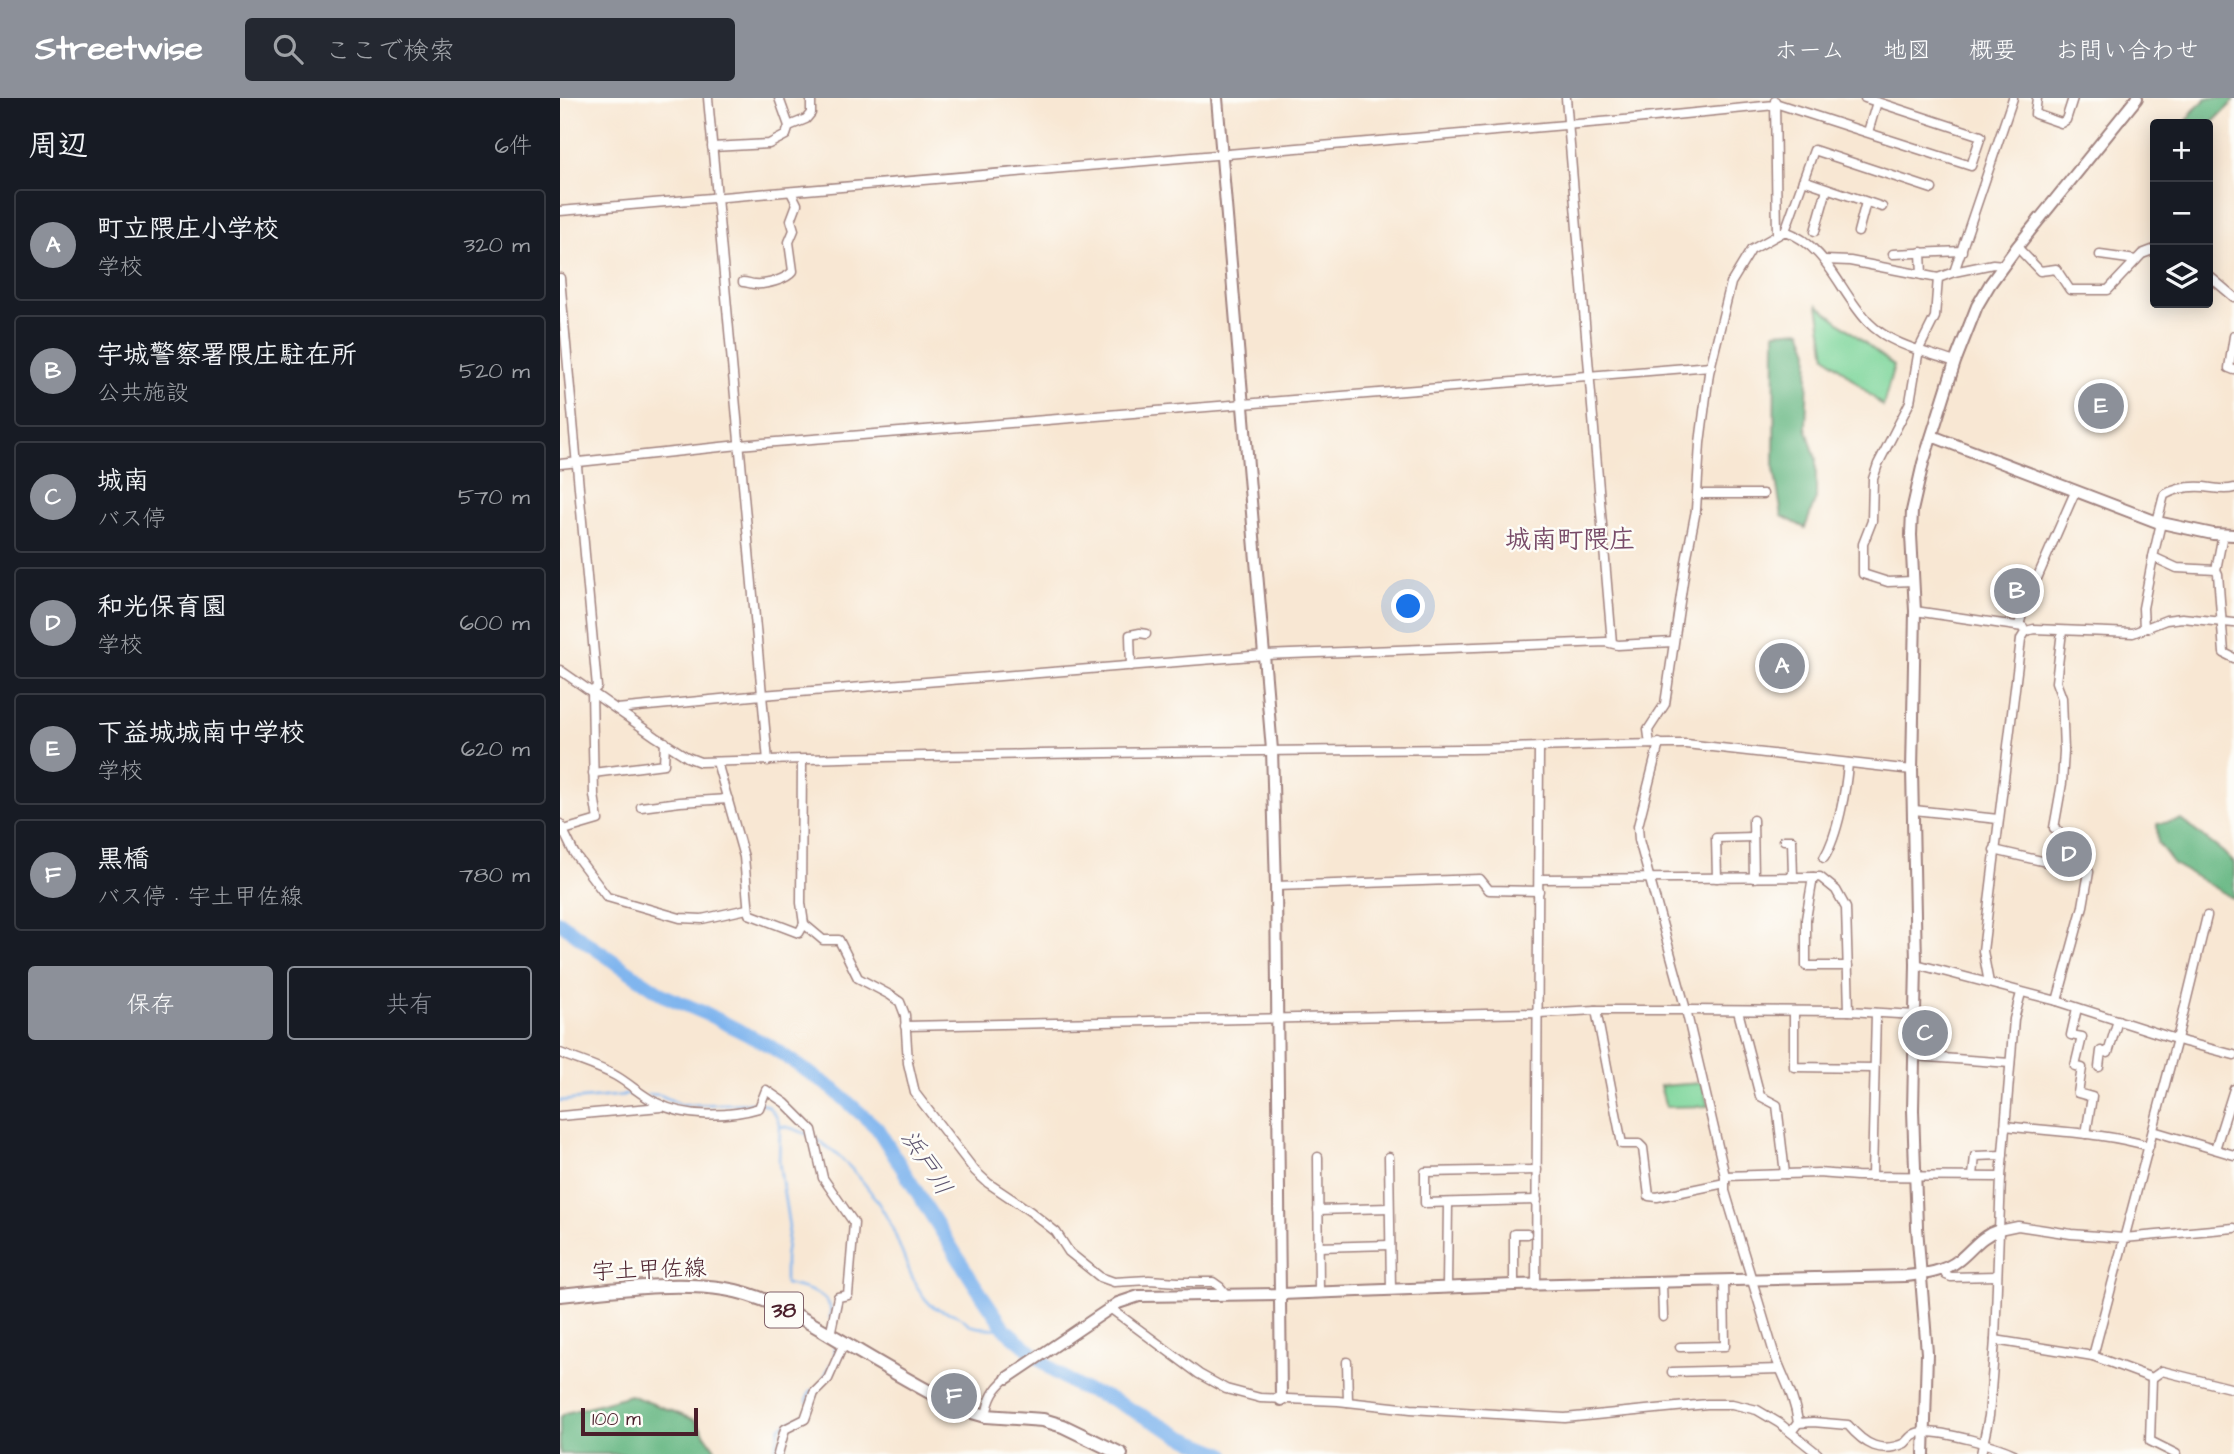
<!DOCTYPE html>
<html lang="ja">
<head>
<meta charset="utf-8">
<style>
  :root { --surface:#171b24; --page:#242831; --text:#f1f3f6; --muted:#9ea1a6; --line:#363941; --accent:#8c9099 }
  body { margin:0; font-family:"Architects Daughter","Klee One",sans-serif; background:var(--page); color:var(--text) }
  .controls { position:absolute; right:21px; top:21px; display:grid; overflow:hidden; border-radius:7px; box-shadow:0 4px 18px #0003 }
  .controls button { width:63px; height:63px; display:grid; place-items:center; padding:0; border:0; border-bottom:2px solid var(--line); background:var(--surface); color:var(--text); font:35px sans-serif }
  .scale { position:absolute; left:21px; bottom:18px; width:117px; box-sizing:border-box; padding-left:7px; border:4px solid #4a1f2b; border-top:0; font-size:19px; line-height:24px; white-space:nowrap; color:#4a1f2b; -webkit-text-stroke:5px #fdfcf7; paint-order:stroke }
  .you { position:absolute; left:849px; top:509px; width:24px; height:24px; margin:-18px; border:5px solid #fff; border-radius:50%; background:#1a73e8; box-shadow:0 0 0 10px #1a73e833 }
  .badge { display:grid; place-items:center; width:46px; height:46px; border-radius:50%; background:var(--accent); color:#fff; font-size:23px; font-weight:700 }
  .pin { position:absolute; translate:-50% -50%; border:4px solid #fff; box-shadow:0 2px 7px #0006 }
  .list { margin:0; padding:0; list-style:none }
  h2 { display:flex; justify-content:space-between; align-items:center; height:91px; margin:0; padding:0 28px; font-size:30px }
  h2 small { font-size:23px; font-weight:400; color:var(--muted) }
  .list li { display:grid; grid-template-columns:46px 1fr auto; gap:21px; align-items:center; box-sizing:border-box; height:112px; margin:0 14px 14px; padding:0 14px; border:2px solid var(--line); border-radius:7px }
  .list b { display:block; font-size:26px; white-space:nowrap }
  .list p { margin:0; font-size:23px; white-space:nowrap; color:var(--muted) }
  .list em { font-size:23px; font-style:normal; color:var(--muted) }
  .actions { display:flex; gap:14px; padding:21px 28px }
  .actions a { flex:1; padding:16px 0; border:2px solid var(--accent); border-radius:7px; text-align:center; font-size:24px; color:var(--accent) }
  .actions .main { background:var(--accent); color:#fff }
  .icon { flex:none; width:38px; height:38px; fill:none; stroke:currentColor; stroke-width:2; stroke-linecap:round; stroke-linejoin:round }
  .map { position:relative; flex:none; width:1674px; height:1356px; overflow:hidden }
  header { display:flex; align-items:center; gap:42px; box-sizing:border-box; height:98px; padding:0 35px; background:var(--accent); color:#fff }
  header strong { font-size:33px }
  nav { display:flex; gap:38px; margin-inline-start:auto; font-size:24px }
  .search { width:490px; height:63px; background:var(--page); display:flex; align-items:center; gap:18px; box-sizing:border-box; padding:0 24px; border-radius:7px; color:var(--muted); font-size:26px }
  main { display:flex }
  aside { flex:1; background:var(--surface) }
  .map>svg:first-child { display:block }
  .green { fill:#7ed69b; stroke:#647a63; stroke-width:2 }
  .forest { fill:#66b783; stroke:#586b57; stroke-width:2 }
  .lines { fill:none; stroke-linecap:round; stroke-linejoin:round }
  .stream { stroke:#80b5ee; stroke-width:2.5 }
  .river { stroke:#80b5ee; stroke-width:14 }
  .street-casing { stroke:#a1837f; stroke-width:11 }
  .secondary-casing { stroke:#a1837f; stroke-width:14 }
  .primary-casing { stroke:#a1837f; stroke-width:16 }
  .street { stroke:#fff; stroke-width:8 }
  .secondary { stroke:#fff; stroke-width:10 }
  .primary { stroke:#fff; stroke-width:12 }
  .labels { text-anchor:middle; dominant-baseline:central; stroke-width:5; stroke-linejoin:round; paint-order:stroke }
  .shield { fill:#fdfcf7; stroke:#806168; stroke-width:2 }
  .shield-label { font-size:21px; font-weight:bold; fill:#4a1f2b }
  .street-label { font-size:23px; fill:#4a1f2b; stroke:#fdfcf7 }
  .water-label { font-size:24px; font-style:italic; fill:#5d546f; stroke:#fdfcf7 }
  .quarter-label { font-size:26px; font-weight:bold; fill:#784b68; stroke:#fdfcf7 }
</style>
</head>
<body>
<header>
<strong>Streetwise</strong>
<div class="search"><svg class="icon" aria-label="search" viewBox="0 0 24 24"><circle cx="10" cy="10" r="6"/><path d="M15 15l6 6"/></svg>ここで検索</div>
<nav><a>ホーム</a><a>地図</a><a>概要</a><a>お問い合わせ</a></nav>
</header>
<main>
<aside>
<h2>周辺<small>6件</small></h2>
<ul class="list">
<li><span class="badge">A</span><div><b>町立隈庄小学校</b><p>学校</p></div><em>320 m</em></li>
<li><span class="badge">B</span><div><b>宇城警察署隈庄駐在所</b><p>公共施設</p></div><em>520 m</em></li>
<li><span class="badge">C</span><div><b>城南</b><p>バス停</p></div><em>570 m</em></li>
<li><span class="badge">D</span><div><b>和光保育園</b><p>学校</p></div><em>600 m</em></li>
<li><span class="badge">E</span><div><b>下益城城南中学校</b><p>学校</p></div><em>620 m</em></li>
<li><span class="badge">F</span><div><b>黒橋</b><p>バス停 · 宇土甲佐線</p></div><em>780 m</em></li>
</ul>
<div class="actions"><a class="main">保存</a><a>共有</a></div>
</aside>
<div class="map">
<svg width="1674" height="1356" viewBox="0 0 1674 1356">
  <rect width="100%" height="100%" fill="#fdfcf7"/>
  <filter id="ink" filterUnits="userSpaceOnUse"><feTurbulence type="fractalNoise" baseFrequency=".0143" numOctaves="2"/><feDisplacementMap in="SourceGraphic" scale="14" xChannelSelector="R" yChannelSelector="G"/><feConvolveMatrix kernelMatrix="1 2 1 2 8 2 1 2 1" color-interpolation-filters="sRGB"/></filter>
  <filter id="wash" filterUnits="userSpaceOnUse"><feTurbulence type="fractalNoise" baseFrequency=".00686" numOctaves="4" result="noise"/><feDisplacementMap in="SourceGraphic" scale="28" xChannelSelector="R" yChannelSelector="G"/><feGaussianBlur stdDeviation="1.57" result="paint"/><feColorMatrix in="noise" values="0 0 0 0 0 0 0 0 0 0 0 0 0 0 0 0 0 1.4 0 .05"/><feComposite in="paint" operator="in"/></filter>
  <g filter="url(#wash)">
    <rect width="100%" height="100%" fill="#f8e7d3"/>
    <g class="green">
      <polygon points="1258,207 1334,268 1323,308 1266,258"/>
      <polygon points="1142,985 1148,1008 1106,1009 1100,988"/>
    </g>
    <g class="forest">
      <polygon points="1647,0 1674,0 1674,3 1648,29 1648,26 1625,26 1633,13"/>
      <polygon points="1241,232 1249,253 1246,329 1256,361 1256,400 1245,430 1222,418 1214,370 1215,234"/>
      <polygon points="1621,722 1663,754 1674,765 1674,801 1614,766 1598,745 1597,726"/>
      <polygon points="70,1297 135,1322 155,1351 155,1356 0,1356 0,1319 6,1315"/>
    </g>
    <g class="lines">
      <g class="stream">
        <path d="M 87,996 L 100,997 L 122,1007 L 201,1005 L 208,1008 L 216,1018 L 220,1028 L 219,1064 L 229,1129 L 225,1161 L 225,1186 C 238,1189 265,1193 270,1209 C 271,1213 270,1217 270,1220"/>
        <polyline points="0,1003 77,996"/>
        <path d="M 220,1028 C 269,1034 319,1095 336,1139 C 344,1159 354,1191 370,1206 C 379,1214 390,1213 400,1219 C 404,1221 408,1226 413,1228 C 423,1231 435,1230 445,1231"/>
        <polyline points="275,1258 275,1244"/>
        <polyline points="264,1280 270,1267"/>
        <polyline points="247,1304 248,1298 252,1292"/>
        <polyline points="214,1356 220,1329 243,1317"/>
      </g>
      <polyline class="river" points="0,824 27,845 105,898 147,916 210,948 273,991 317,1030 415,1187 445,1231 495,1274 520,1290 551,1301 625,1340 664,1356"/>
    </g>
  </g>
  <g filter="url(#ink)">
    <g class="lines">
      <g class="street-casing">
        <g id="street">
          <polyline points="148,0 208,663"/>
          <polyline points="1006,0 1052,545"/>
          <polyline points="1477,0 1475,16 1501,25 1506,22 1513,0"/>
          <polyline points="1215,3 1217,137"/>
          <polyline points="1215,5 1411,68 1421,38 1305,0"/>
          <polyline points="229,28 246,21 251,15 251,0"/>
          <polyline points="1308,34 1317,4"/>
          <polyline points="152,49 209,46 226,37 229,28 219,0"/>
          <polyline points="1243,82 1322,109"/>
          <polyline points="0,113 1064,22 1215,7"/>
          <polyline points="1225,133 1254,52 1372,91"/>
          <polyline points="1255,133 1267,91"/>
          <polyline points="1298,134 1306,104"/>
          <polyline points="1457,149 1480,173 1496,171 1510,192 1548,192 1582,156 1595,151"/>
          <polyline points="1361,154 1362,177"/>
          <polyline points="1333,156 1402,153"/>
          <polyline points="1540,157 1576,162"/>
          <polyline points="1264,162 1290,163 1378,180"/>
          <polyline points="1444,167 1433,166 1394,174 1453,0"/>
          <polyline points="1648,177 1674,199"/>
          <polyline points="0,180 37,589 32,593 34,697 38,722 4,732"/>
          <path d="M 183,184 C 187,184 191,186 195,186 C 205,187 226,182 233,173 L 229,144 L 234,132 L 231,122 L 237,106 L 231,94"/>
          <polyline points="1674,238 1669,270 1674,272"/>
          <polyline points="0,366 179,347 1151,268"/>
          <polyline points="1137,396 1203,396"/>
          <path d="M 1597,424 L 1604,397 C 1616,390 1630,388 1644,389 C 1655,390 1664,393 1674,390"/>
          <polyline points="1601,425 1593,459 1617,470 1656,472 1658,476 1664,555 1674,560"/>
          <polyline points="1656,472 1663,436"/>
          <polyline points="1353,483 1328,484 1303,476 1303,446 1312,423 1313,381 1318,366 1350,304 1359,251 1375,219 1378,180 1394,174"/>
          <polyline points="1355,513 1463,529"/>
          <polyline points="1459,527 1464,510 1515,394"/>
          <polyline points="1584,530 1583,510 1593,459"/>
          <polyline points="571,568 570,537 580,535 586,536"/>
          <path d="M 0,572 L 96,639 L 127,659 L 140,664 C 394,656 649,653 903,651 C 977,650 1052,645 1126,646 L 1352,672"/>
          <polyline points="57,611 202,597 704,557 1046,544 1058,547 1113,544"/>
          <path d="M 1099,645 L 1078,728 L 1079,742 L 1126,912 L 1165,1078 L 1165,1093 L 1214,1255 C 1223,1279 1235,1299 1238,1325 L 1231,1334"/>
          <path d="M 1090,646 L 1088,632 L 1105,606 L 1126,463 L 1136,412 L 1140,345 L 1149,275 L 1171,185 L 1191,152 L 1225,133 C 1267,148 1279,193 1308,224 C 1330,247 1366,254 1395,264"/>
          <polyline points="242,662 241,805 244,826 263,842 279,842 298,880 330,897 340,904 345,917 348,965 355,995 415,1073 428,1085 471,1114 496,1134 509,1154 540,1179 554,1184 589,1182 618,1184 653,1184 660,1189 665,1195"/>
          <polyline points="157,664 184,759 189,816 239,835 244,826"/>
          <polyline points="33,675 104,666 105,644"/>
          <polyline points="81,709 120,704 168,701"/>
          <polyline points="1354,712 1438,721"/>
          <polyline points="1193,722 1194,780"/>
          <polyline points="0,726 14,755 47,799 120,820 142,821 187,811"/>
          <polyline points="1502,736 1494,730 1502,685 1504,653 1502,600 1496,584 1502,533"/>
          <polyline points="1224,742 1232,742 1233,779"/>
          <polyline points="1434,752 1529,774 1523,808 1497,903"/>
          <path d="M 1264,760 C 1278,737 1286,692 1288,665"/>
          <polyline points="1253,779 1246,821 1246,868 1288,868"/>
          <polyline points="1157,780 1156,740 1193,739"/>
          <polyline points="980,781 1260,779 1276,792 1286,810 1289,913"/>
          <polyline points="716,788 920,781 929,792 979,793"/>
          <polyline points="1356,866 1497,903 1625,944 1674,957"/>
          <polyline points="1429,885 1423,853 1461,541 1466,533 1474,531 1573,535 1606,522 1622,520 1674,525"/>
          <polyline points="1517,910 1511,937 1522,939 1515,968 1522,970 1518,995 1532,999 1526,1036"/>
          <polyline points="1036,912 1062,1046 1079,1046 1083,1050 1089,1098 1097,1099 1165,1085"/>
          <polyline points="1178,913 1200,998 1217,1007 1225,1076"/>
          <polyline points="1234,914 1234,969 1314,970"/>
          <polyline points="345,928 979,915 1036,912 1126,912 1289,913 1355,917"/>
          <path d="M 0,955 C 19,963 38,968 56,978 C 70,986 82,998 97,1005 C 125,1020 169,1019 199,1010 L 206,992 L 225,1005 L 252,1032 L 263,1080 L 294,1125 L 288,1197 L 278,1199 L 270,1237"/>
          <polyline points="1354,958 1450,965"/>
          <polyline points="1539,969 1541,953 1548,955 1558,922"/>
          <polyline points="0,1018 101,1009"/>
          <path d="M 1445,1028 C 1493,1034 1542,1034 1589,1048"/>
          <polyline points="1593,1033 1674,1057"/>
          <polyline points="1655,1051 1674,991"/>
          <polyline points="758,1059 759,1195"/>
          <polyline points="829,1059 831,1192"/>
          <polyline points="1165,1078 1258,1075 1297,1078 1441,1079"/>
          <polyline points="1312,1078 1316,915"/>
          <polyline points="1413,1078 1415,1058 1443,1057"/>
          <polyline points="977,1102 865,1105 865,1074 977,1072"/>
          <polyline points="758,1112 829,1110"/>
          <polyline points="1439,1132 1458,1128 1511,1136 1564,1140 1674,1130"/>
          <polyline points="758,1149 830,1147"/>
          <polyline points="1383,1171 1386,1177 1391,1179 1436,1178"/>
          <polyline points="1102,1184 1103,1219"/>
          <polyline points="954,1187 954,1136 967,1136"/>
          <polyline points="976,1187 979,650"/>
          <polyline points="887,1189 888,1105"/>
          <polyline points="550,1210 639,1276 666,1291 700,1300 778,1303 851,1311 1005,1320 1147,1306 1172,1306 1197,1312 1219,1325 1258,1356"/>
          <polyline points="1435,1242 1533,1258 1592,1280"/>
          <polyline points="1120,1249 1165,1248 1164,1182"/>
          <polyline points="1533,1258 1617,941 1647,818"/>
          <polyline points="787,1264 788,1304"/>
          <polyline points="1112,1274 1220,1271"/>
          <polyline points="1592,1280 1590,1343 1616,1356"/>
          <polyline points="1592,1280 1602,1273 1674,1291"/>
          <path d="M 426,1318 C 429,1300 434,1291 447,1280"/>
          <path d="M 1238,1325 L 1253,1324 L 1288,1327 C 1305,1347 1321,1356 1345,1345 C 1350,1339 1354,1334 1363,1334 C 1383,1333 1435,1347 1454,1356"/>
          <polyline points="218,1356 225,1331 245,1321 254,1295 268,1281 284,1245"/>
          <polyline points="1421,1356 1429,1318 1435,1242 1441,1079 1454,921 1461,895"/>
        </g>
      </g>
      <g class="secondary-casing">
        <g id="secondary">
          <polyline points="657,0 712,652 716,788 721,1302"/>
          <polyline points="1372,338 1597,424 1653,436 1674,437"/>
          <path d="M 447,1280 L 558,1205 L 579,1198 L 721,1196 L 954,1187 L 1346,1178 C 1365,1176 1384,1174 1399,1162 C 1413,1151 1420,1138 1439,1132"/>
          <polyline points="1364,1356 1367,1255 1357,1129 1353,1012 1356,866 1352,672 1355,513 1351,437 1352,413 1363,365 1395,264 1417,208 1430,186 1457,149 1577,0"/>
        </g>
      </g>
      <g class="primary-casing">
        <path id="primary" d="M 0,1197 C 54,1192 111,1183 165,1191 C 205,1197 242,1220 276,1240 C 317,1264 359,1290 402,1311 L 426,1318 L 483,1322 L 503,1328 L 561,1356"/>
      </g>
      <use href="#street" class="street"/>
      <use href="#secondary" class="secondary"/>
      <use href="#primary" class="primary"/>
    </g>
  </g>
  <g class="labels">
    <rect class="shield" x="205" y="1194.5" width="38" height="35" rx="5"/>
    <g class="shield-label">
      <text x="224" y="1212">38</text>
    </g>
    <g class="street-label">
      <text transform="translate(89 1172) rotate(-2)">宇土甲佐線</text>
    </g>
    <g class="water-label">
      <text transform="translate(366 1065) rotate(57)">浜戸川</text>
    </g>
    <g class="quarter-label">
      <text x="1010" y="442">城南町隈庄</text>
    </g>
  </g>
</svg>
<div class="controls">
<button>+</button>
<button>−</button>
<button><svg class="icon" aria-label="layers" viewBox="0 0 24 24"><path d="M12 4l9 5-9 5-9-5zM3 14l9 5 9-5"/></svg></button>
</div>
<div class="scale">100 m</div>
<div class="you"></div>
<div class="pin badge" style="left:1222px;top:568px">A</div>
<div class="pin badge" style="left:1457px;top:493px">B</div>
<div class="pin badge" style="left:1365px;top:935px">C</div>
<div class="pin badge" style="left:1509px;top:756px">D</div>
<div class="pin badge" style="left:1541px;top:308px">E</div>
<div class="pin badge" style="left:394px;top:1298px">F</div>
</div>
</main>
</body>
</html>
